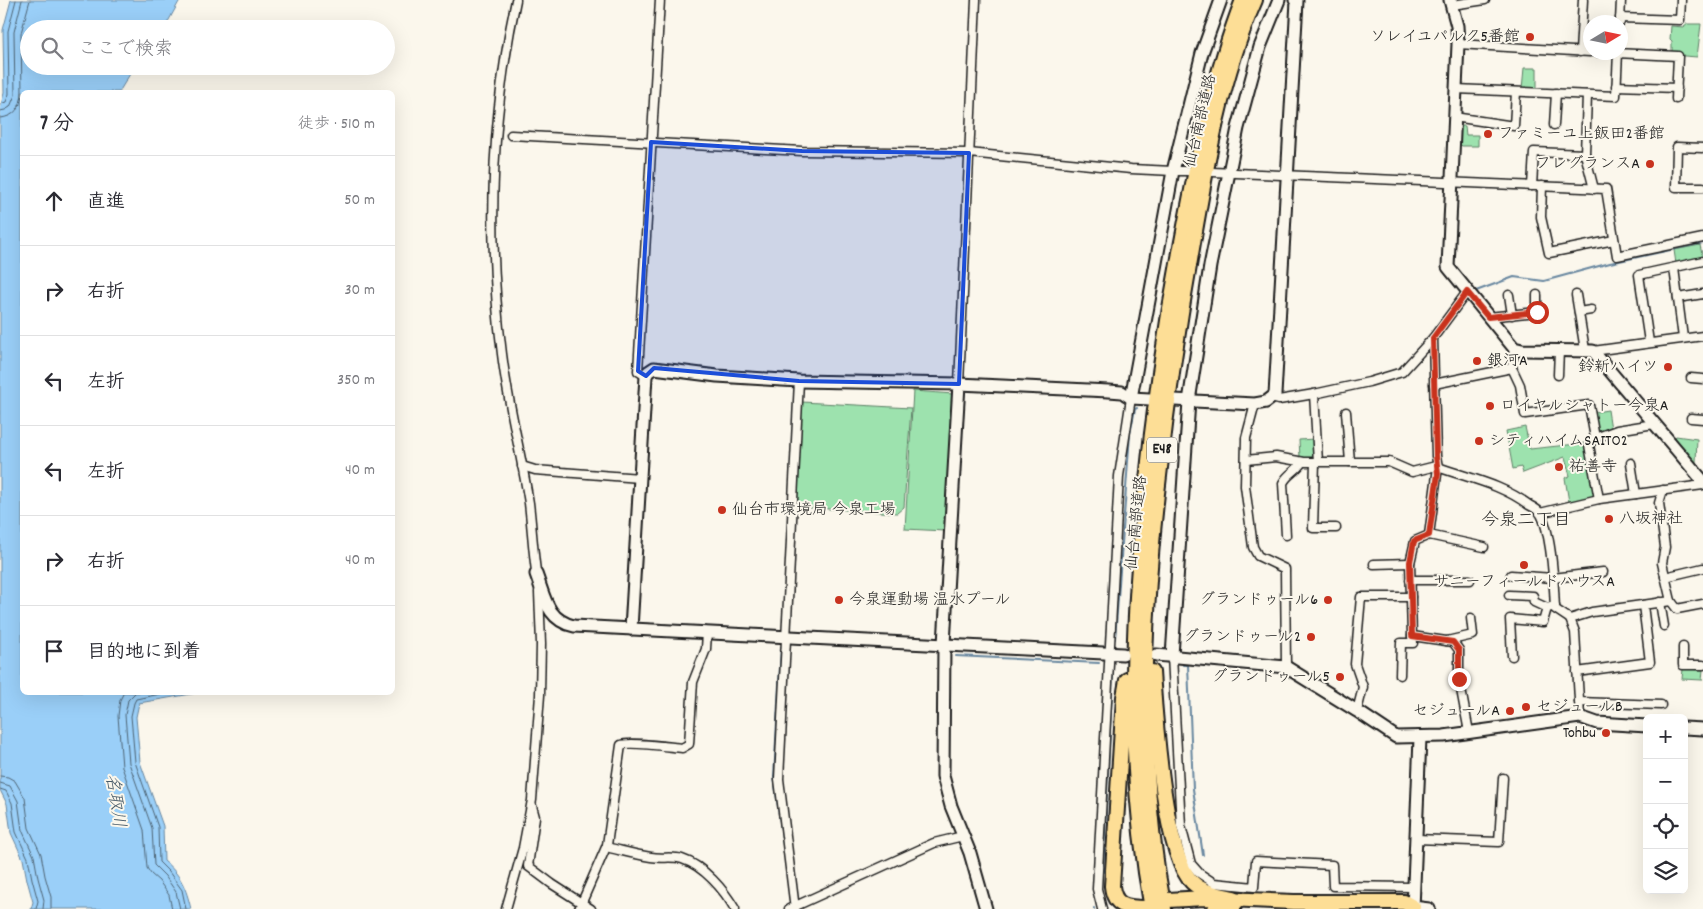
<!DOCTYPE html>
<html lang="ja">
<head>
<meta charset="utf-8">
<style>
  :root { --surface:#fff; --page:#f7f7f7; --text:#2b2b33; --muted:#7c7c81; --line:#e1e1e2 }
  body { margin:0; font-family:Dekko,"Klee One",sans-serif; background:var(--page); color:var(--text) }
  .controls { position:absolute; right:15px; bottom:15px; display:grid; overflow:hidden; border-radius:8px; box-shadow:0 5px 20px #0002 }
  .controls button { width:45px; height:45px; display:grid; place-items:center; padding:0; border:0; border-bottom:1px solid var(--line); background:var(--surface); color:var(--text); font:25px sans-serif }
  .compass { position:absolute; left:1583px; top:15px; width:45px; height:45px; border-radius:50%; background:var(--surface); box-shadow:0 5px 20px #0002; rotate:80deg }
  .stop { position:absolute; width:15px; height:15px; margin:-11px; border:4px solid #c8321e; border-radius:50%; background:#fff }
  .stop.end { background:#c8321e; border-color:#fff; box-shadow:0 1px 5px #0008 }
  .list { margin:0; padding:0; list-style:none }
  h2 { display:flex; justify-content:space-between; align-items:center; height:65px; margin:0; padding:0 20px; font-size:21px }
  h2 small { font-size:16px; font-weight:400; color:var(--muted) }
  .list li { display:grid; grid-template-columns:32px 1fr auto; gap:15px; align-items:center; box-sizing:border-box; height:90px; padding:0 20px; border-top:1px solid var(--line) }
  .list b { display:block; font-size:19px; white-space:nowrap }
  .list em { font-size:16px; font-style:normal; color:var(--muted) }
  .icon { flex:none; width:28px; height:28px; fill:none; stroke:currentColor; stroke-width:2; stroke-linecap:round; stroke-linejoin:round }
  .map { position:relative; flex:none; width:1703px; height:909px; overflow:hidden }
  .search { position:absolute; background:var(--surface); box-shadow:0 5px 20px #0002; left:20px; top:20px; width:375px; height:55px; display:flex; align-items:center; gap:12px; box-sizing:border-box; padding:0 18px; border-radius:28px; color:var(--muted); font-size:19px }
  .panel { position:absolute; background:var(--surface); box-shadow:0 5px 20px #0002; left:20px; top:90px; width:375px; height:605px; border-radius:8px }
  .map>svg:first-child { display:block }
  .green { fill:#9de2ae; stroke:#5c7f65 }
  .water { fill:#9acff8; stroke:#6887a0 }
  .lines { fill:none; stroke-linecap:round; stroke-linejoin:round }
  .shore { stroke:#4e6474; stroke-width:1 }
  .stream { stroke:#6887a0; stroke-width:2 }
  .street-casing { stroke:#1c1c1c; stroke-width:11 }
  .secondary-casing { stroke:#1c1c1c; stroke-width:15 }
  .highway-casing { stroke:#1c1c1c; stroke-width:18 }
  .street { stroke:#fbf7ec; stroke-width:8 }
  .secondary { stroke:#fbf7ec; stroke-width:11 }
  .highway { stroke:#fdde96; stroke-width:14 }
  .route { stroke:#c8321e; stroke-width:6 }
  .marked { fill:#1d4ed8; fill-opacity:0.2; stroke:#1d4ed8; stroke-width:4; stroke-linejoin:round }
  .poi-dot { fill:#c8321e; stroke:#fbf7ec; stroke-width:2 }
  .labels { text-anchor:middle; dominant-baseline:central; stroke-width:4; stroke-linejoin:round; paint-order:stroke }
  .shield { fill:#fbf7ec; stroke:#5f5e5a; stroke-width:1 }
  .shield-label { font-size:15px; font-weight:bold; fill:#1c1c1c }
  .poi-label { font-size:16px; fill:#1c1c1c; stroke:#fbf7ec; text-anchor:start }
  .street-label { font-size:16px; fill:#1c1c1c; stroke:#fbf7ec }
  .neighbourhood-label { font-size:18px; fill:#1c1c1c; stroke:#fbf7ec }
  .water-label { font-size:18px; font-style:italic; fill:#485b69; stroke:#fbf7ec }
</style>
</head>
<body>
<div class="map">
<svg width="1703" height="909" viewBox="0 0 1703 909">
  <rect width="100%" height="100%" fill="#fbf7ec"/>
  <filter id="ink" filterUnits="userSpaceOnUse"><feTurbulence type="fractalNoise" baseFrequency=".02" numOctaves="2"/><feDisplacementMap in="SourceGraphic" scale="10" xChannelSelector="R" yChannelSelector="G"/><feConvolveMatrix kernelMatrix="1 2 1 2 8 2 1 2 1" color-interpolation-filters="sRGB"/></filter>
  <g filter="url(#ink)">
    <g class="green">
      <polygon points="1686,24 1701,24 1697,57 1672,55 1672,41 1670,39 1671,26 1684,27"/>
      <polygon points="1524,68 1537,68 1537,89 1522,89"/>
      <polygon points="1459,126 1465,126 1466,135 1478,135 1478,146 1462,146 1458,143"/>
      <polygon points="1700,245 1703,259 1676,264 1674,250"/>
      <polygon points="913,391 953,394 945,531 905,529"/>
      <polygon points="802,402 911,408 904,507 897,513 796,507"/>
      <polygon points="1608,410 1611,429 1602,432 1598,431 1595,412"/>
      <polygon points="1525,427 1530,449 1586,443 1594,497 1569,502 1565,478 1570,476 1565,457 1523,473 1521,467 1513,469 1506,431"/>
      <polygon points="1676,436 1697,439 1696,462 1694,462 1673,439"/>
      <polygon points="1314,439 1314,458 1304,459 1300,457 1299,440"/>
      <polygon points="1683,669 1703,670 1702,680 1682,679"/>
    </g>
    <path class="water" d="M 11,0 L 180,0 L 164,29 L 29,29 L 29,66 L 130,66 L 130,74 L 119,92 L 22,92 L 22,692 L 197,693 L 139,703 L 136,717 L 140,762 L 163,826 L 164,861 C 181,875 186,888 191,909 L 31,909 L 33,902 L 27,880 L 23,859 L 11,833 L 7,804 L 0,790 L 0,109 L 4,93 L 3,30 Z"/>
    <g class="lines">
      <g class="shore">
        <polyline points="0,104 6,102 9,94 8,31 16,0"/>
        <polyline points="0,111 5,110 10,107 15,95 14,32 22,0"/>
        <path d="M 0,118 C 15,117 21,107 22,93 L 21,33 L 30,0"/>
        <polyline points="124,692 120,700 118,716 122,767 144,830 147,868 151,874 159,881 169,895 172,909"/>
        <polyline points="136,692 128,700 125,715 129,763 152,828 154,865 165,876 176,892 180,909"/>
        <polyline points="170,692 136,699 134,703 131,716 135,762 158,827 159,862 169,872 182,890 186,909"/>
        <polyline points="0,776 8,777 15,781 25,798 29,828 41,854 45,876 51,897 51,909"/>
        <polyline points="0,783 10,786 18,801 22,830 34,856 38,878 44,900 43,909"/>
        <polyline points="0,789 6,791 12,803 16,832 28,858 32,879 38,901 36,909"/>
      </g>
      <g class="stream">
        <polyline points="1476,291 1514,277 1544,281 1610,263 1703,243"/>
        <polyline points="1115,639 1130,434 1135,409 1137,408"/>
        <polyline points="781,647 774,777 791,905"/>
        <polyline points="956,656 1099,663"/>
        <polyline points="1183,665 1188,665 1193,789 1203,855"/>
        <polyline points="1103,872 1113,671"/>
        <polyline points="1094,909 1094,908"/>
      </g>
      <g class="street-casing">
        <g id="street">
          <path d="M 516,0 C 491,117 487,236 502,354 C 508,404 521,453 529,503 C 532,528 533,553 537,578"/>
          <polyline points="1452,5 1485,0"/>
          <polyline points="1620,18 1680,20 1681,0"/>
          <polyline points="1620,22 1621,0"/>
          <polyline points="1458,44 1590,52"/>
          <polyline points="1580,52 1583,0"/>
          <polyline points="1595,52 1678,56 1676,99"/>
          <polyline points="1616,86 1677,88"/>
          <polyline points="1456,89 1616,96 1618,52"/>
          <polyline points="1587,95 1585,154 1594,189"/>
          <polyline points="1454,117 1514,126 1516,92"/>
          <polyline points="1554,125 1556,93"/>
          <polyline points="511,135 802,151 969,153 1131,169 1173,171 1189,171"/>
          <polyline points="1703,148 1677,147 1676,187 1703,187"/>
          <polyline points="1212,172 1606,189 1617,256 1703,238"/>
          <polyline points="1532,186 1534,152 1585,154"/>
          <polyline points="1542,186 1541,217 1549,253 1614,240"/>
          <polyline points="1674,268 1683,338"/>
          <polyline points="1509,295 1512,315"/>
          <polyline points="1576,295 1585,350"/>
          <polyline points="1678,298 1703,294"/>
          <polyline points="1579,312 1591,310"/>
          <polyline points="1488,317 1537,312 1537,295"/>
          <path d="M 1433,338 L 1436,456 L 1438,467 C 1471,479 1501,484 1529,505 C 1533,507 1539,510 1541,514 C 1552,536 1554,584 1555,609 L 1570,619 L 1592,612 L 1671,601 L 1662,563 L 1665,547 L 1659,503 L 1663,490"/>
          <polyline points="1649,342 1639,275 1703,261"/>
          <polyline points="1514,348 1512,368 1520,385 1525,414 1589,405 1595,438 1617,430 1654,424"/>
          <polyline points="1593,351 1703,336"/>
          <polyline points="1558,375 1559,350"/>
          <polyline points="646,376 638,371 660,0"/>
          <polyline points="1691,378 1703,379"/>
          <polyline points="959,384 976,0"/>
          <polyline points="1434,384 1512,368"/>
          <polyline points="1314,394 1318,462"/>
          <polyline points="1271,398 1279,400 1314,394 1369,382 1402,372 1433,338 1467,292"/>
          <polyline points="1255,404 1246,438 1245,486 1253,547 1258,556 1285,569 1286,667"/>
          <polyline points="1346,412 1350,462"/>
          <polyline points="1691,418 1703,419"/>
          <polyline points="1595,438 1589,445 1599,499"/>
          <polyline points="1246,460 1276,457 1304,462 1389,462 1412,472 1436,466 1438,467 1429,535 1415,541 1410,563 1412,636 1453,642 1459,650 1459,679 1469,732"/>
          <polyline points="1315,462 1313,528 1336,528"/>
          <polyline points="1631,463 1636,494"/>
          <polyline points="522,466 535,470 640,478"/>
          <polyline points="1540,513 1599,499 1703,485"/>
          <path d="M 1286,535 L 1283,483 C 1288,473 1296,472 1302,462"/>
          <polyline points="1429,535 1484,547"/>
          <polyline points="1374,564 1410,563"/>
          <polyline points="1511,575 1553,578 1603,572"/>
          <polyline points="1665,577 1703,568"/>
          <polyline points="1410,580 1470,580"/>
          <polyline points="1509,595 1533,596 1534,602 1547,608"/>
          <polyline points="1671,601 1677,609 1703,604"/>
          <polyline points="1660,602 1664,626"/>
          <polyline points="1570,619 1575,632 1580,717"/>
          <path d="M 707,632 L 706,649 L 693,682 L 689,744 L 682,748 C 670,747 629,741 621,745 L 607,845 L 610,848 C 623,851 637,855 651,857 C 662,859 672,856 682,859 C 704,866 724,890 735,909"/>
          <polyline points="1447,641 1473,635 1471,618"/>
          <polyline points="1683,647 1683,665 1703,665"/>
          <polyline points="1172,656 1181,826 1191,864 1199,873 1214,883 1254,887 1256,861 1332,865 1333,886 1413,887"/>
          <polyline points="1512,656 1510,619 1543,622 1547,608 1555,606"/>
          <polyline points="1577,672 1650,662 1643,605"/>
          <polyline points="1400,675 1401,643 1413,643 1412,636"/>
          <polyline points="1579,702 1661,705"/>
          <polyline points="1357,711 1363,687 1355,664 1361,597 1411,597"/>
          <polyline points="532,806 535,817 528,866 552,884 591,909"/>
          <polyline points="1416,839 1499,842 1503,778"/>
          <polyline points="506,909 523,848 532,800 540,695 541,644 539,592"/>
          <polyline points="579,909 607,845"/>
          <polyline points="789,909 934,843 963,836"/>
          <polyline points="795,909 779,779 799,381"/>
          <polyline points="1102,909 1097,889 1119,476 1131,398"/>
        </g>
      </g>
      <g class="secondary-casing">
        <g id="secondary">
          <polyline points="1450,0 1457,26 1458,44 1448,267 1514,348 1522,350 1593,351 1703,481"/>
          <polyline points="959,384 944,644 943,776 951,806 970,853 986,909"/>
          <polyline points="1131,398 1173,171 1202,53 1221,0"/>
          <polyline points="1174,400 1255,404 1266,402 1275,395 1297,1 1295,0"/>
          <path d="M 536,574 C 545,598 547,620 574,626 L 1123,654"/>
          <polyline points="631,629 646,376 648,372 654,368 717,376 799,381 959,384 1109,391 1122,392 1131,398 1150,399"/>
          <polyline points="1156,655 1286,667 1357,711 1396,737 1444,736 1580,717 1597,723 1647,726"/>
          <polyline points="1172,656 1189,401 1210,266 1238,128 1260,47 1279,0"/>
          <polyline points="1684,728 1703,729"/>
          <polyline points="1413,907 1429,909"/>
          <polyline points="1413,909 1420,738"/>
        </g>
      </g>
      <g class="highway-casing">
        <g id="highway">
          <path d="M 1152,672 C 1155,715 1163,854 1192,882 C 1203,893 1220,895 1234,898"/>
          <path d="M 1127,680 L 1124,697 L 1112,886 C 1114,906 1126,908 1145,908"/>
          <polyline points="1168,900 1205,898 1294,902 1404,902 1413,907"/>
          <path d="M 1152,909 C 1127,773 1131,635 1145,499 C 1153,414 1165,330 1181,247 C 1197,163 1212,80 1243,0"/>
          <path d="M 1164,909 C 1136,765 1142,620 1159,476 C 1167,403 1177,332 1190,260 C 1205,173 1219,82 1255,0"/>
          <polyline points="1215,909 1234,906"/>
        </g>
      </g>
      <use href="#street" class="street"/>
      <use href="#secondary" class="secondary"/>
      <use href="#highway" class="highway"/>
    </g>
  </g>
  <g class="lines" filter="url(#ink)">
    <polyline class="route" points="1459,679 1459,650 1453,642 1412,636 1410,562 1414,541 1429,535 1438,474 1436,456 1433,338 1467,292 1488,317 1537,312"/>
  </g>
  <path class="marked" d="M 651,142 L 802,151 L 969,153 L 959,384 L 799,381 L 654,368 L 646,376 L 638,371 Z"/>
  <g class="poi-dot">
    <circle cx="1530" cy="37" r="5"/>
    <circle cx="1488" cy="134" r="5"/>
    <circle cx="1650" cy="164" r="5"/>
    <circle cx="1477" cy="361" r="5"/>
    <circle cx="1668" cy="367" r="5"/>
    <circle cx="1490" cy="406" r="5"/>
    <circle cx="1479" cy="441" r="5"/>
    <circle cx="1559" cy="467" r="5"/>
    <circle cx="722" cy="510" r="5"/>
    <circle cx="1609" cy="519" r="5"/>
    <circle cx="1524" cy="565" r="5"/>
    <circle cx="839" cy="600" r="5"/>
    <circle cx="1328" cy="600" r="5"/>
    <circle cx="1311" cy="637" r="5"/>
    <circle cx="1340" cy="677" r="5"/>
    <circle cx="1526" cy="707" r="5"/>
    <circle cx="1510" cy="711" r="5"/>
    <circle cx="1606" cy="733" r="5"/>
  </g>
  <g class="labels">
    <rect class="shield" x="1147" y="437.5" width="30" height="25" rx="4"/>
    <g class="shield-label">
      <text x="1162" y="450">E48</text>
    </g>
    <g class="poi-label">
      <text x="1520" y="37" text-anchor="end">ソレイユパルク5番館</text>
      <text x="1498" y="134">ファミーユ上飯田2番館</text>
      <text x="1640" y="164" text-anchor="end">フレグランスA</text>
      <text x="1487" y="361">銀河A</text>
      <text x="1658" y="367" text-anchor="end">鈴新ハイツ</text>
      <text x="1500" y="406">ロイヤルシャトー今泉A</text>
      <text x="1489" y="441">シティハイムSAITO2</text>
      <text x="1569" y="467">祐善寺</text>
      <text x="732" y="510">仙台市環境局 今泉工場</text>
      <text x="1619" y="519">八坂神社</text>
      <text x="1524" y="582" text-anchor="middle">サニーフィールドハウスA</text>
      <text x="849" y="600">今泉運動場 温水プール</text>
      <text x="1318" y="600" text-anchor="end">グランドゥール6</text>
      <text x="1301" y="637" text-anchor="end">グランドゥール2</text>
      <text x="1330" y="677" text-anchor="end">グランドゥール5</text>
      <text x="1536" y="707">セジュールB</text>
      <text x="1500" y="711" text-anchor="end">セジュールA</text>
      <text x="1596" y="733" text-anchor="end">Tohbu</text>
    </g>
    <g class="street-label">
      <text transform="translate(1201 121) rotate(-77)">仙台南部道路</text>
      <text transform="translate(1137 523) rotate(-84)">仙台南部道路</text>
    </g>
    <g class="neighbourhood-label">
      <text x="1526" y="521">今泉二丁目</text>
    </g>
    <g class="water-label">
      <text transform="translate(114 801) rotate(82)">名取川</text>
    </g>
  </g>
</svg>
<div class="controls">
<button>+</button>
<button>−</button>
<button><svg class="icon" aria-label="locate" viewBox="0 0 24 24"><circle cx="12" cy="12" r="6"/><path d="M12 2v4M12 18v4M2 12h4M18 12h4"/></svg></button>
<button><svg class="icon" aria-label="layers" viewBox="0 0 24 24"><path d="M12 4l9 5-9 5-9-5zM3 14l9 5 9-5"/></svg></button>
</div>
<svg class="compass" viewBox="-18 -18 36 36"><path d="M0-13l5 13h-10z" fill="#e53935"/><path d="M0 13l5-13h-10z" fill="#7c7c81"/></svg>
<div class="stop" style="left:1537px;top:312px"></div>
<div class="stop end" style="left:1459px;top:679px"></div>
<div class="search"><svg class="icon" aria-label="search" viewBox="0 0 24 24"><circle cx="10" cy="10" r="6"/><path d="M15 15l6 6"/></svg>ここで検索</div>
<section class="panel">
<h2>7 分<small>徒歩 · 510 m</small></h2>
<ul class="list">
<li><svg class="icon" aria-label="ahead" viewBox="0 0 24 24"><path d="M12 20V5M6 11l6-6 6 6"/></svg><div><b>直進</b></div><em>50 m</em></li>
<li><svg class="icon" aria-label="right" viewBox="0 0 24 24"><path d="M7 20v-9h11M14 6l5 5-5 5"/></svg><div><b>右折</b></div><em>30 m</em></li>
<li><svg class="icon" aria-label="left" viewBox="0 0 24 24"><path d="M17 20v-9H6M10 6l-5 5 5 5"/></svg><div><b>左折</b></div><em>350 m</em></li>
<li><svg class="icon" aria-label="left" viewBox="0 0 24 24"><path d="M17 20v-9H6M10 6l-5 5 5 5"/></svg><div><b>左折</b></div><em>40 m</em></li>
<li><svg class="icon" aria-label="right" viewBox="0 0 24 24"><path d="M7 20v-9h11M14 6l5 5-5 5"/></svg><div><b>右折</b></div><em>40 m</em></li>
<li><svg class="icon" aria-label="arrive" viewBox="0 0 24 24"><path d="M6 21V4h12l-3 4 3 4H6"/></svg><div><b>目的地に到着</b></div></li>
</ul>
</section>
</div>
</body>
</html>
